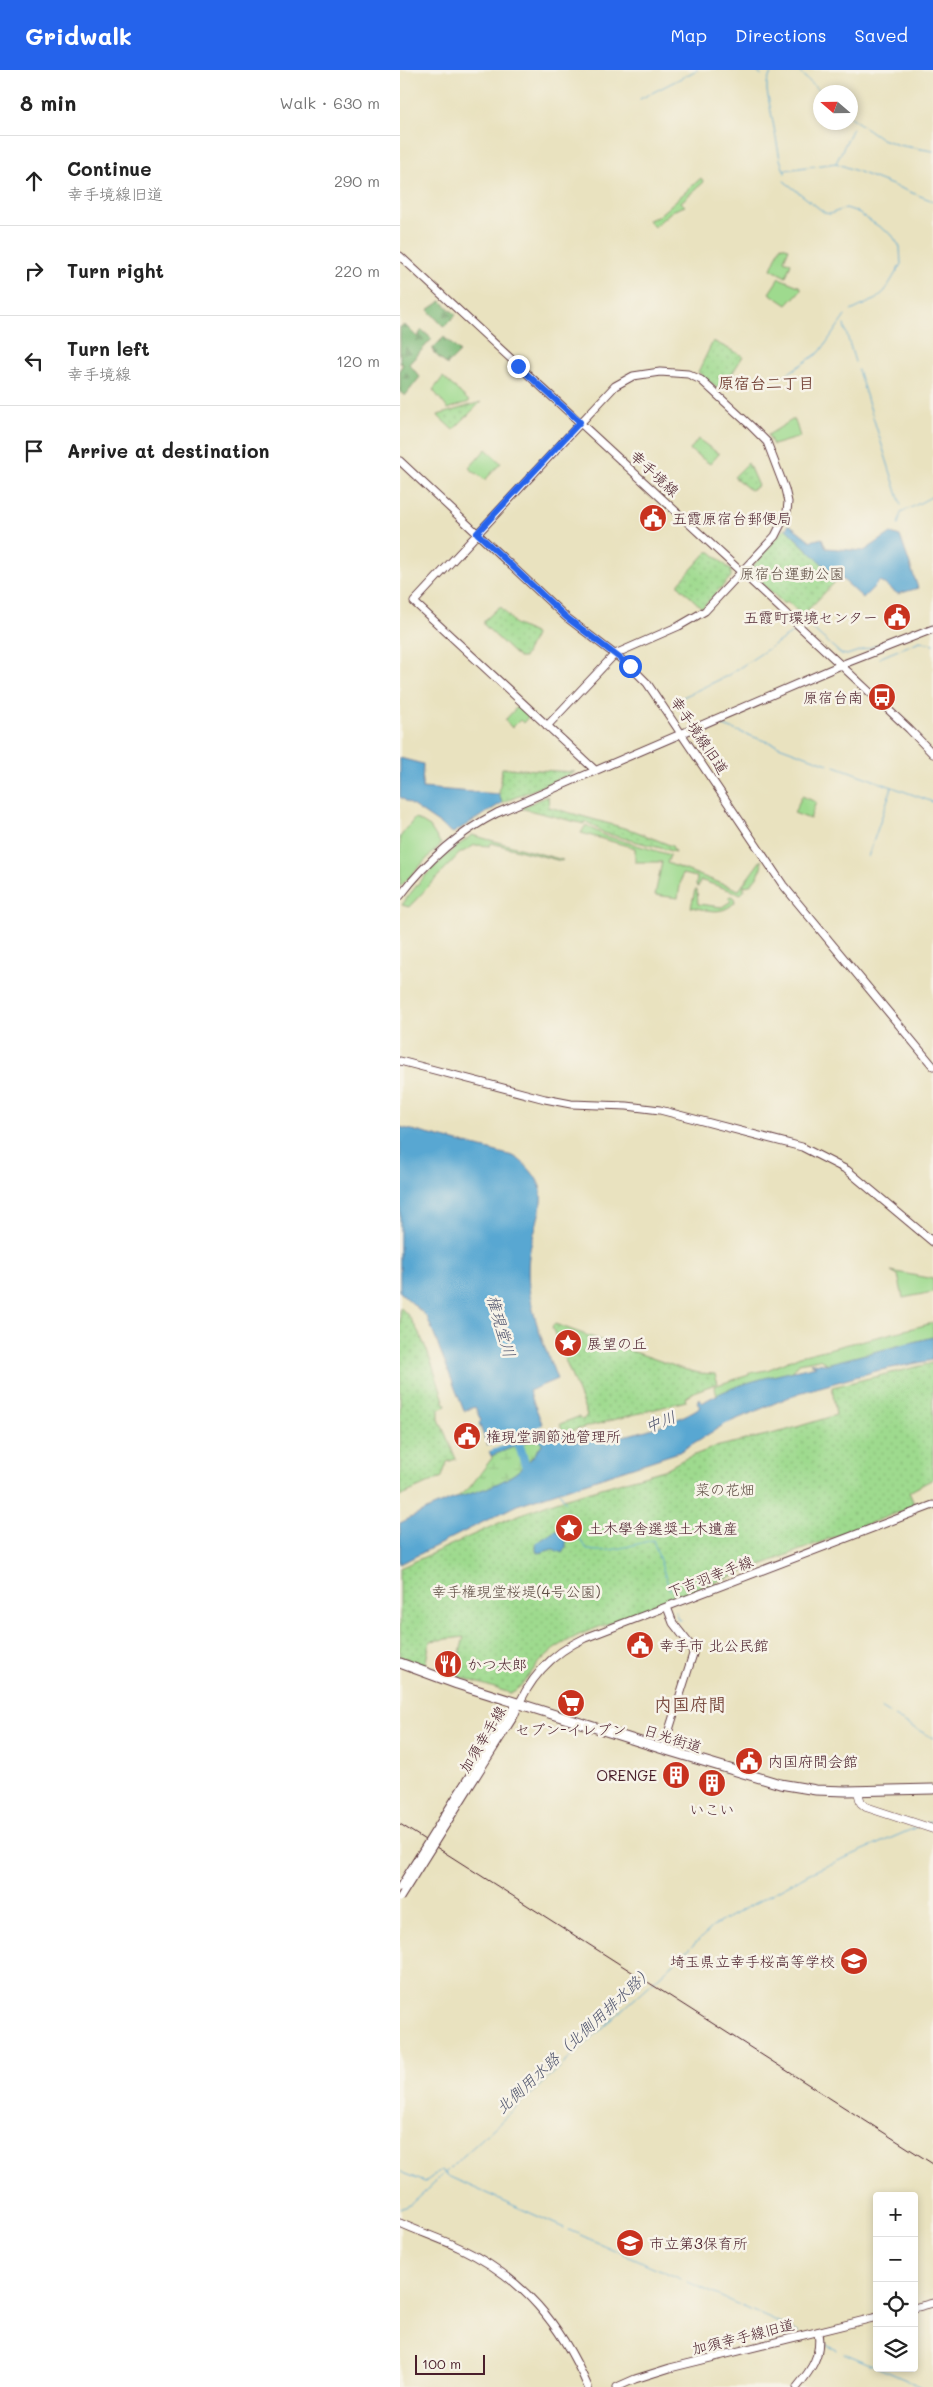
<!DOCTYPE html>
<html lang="en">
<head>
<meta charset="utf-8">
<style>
  :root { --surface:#fff; --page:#f6f6f6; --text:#222; --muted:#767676; --line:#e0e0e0; --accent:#2563eb }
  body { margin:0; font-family:Mali,"Klee One",sans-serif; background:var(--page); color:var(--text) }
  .controls { position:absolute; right:15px; bottom:15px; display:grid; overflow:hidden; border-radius:5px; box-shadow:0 2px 8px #0003 }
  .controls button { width:45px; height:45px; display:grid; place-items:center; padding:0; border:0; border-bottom:1px solid var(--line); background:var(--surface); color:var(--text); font:25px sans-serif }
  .compass { position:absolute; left:413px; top:15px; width:45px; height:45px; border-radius:50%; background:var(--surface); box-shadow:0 2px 8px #0003; rotate:290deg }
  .scale { position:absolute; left:15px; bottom:12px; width:70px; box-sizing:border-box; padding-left:5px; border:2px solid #4a1f2b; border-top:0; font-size:14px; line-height:18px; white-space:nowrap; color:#4a1f2b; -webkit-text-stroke:4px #f7f3e8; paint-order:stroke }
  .stop { position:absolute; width:15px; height:15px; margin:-11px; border:4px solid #2563eb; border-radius:50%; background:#fff }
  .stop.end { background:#2563eb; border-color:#fff; box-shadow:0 1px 5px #0008 }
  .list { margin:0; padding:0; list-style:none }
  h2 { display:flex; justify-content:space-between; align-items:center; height:65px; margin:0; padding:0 20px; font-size:21px }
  h2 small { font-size:16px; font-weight:400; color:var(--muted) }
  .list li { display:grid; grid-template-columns:32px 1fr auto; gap:15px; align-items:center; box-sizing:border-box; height:90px; padding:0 20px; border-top:1px solid var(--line) }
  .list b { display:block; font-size:19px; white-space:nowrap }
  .list p { margin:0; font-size:16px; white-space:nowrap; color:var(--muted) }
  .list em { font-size:16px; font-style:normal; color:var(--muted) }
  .icon { flex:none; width:28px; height:28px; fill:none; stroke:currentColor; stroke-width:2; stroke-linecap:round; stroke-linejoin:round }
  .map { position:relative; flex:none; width:533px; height:2317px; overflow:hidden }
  header { display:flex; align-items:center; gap:30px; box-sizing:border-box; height:70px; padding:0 25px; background:var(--accent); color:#fff }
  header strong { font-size:24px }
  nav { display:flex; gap:28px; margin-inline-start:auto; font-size:18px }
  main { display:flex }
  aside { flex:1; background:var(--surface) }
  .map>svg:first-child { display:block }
  .green { fill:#9eda8e; stroke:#747c5c }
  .forest { fill:url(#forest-firs); stroke:#646c52 }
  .wetland { fill:url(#wetland-marsh); stroke:#747c5c }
  .park { fill:url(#park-dots); stroke:#747c5c }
  .water { fill:#59a7d2; stroke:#52637e }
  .pier { fill:#e9e2bf }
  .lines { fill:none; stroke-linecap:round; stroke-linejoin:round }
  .stream { stroke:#59a7d2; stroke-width:1 }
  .river { stroke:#59a7d2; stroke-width:9 }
  .secondary-casing { stroke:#623c41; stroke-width:9 }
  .primary-casing { stroke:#623c41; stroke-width:9 }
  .highway-casing { stroke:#623c41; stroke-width:11 }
  .secondary { stroke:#fff; stroke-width:7 }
  .primary { stroke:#fff; stroke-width:8 }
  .highway { stroke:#fff; stroke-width:9 }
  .rail { stroke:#4a1f2b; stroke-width:1 }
  .secondary-bridge-casing { stroke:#623c41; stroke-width:9; stroke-linecap:butt }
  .secondary-bridge { stroke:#fff; stroke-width:7 }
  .route { stroke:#2563eb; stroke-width:6 }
  .labels { text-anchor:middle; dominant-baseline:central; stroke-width:5; stroke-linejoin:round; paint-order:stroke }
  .street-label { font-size:15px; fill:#4a1f2b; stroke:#f7f3e8 }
  .poi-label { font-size:15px; fill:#4a1f2b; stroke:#f7f3e8; text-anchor:start }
  .park-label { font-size:15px; fill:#5f4e44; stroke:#f7f3e8 }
  .neighbourhood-label { font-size:16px; font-weight:bold; fill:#7a4a3f; stroke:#f7f3e8 }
  .water-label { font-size:16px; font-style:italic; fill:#50556e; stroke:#f7f3e8 }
  .quarter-label { font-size:18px; font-weight:bold; fill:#7a4a3f; stroke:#f7f3e8 }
</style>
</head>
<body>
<header>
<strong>Gridwalk</strong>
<nav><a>Map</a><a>Directions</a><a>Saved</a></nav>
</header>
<main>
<aside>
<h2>8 min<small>Walk · 630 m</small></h2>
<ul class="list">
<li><svg class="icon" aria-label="ahead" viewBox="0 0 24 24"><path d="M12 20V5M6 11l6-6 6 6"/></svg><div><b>Continue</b><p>幸手境線旧道</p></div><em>290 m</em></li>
<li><svg class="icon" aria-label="right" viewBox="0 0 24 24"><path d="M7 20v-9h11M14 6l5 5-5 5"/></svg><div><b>Turn right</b></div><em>220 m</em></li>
<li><svg class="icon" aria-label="left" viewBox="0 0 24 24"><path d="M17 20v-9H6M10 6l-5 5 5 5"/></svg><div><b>Turn left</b><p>幸手境線</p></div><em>120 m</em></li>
<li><svg class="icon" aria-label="arrive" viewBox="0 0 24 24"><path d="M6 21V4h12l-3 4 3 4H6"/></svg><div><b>Arrive at destination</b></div></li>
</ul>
</aside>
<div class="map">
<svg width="533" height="2317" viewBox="0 0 533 2317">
  <defs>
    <pattern id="forest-firs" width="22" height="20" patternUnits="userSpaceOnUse" patternTransform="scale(1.25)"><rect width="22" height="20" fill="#7eba79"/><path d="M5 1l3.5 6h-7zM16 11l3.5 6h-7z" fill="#699763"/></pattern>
    <pattern id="wetland-marsh" width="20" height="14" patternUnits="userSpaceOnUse" patternTransform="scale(1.25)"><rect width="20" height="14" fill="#9eda8e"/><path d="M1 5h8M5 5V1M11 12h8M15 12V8" fill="none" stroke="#8abb7b"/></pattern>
    <pattern id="park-dots" width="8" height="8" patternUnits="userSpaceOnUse" patternTransform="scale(1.25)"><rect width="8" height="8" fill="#9eda8e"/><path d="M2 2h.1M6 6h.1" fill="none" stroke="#8abb7b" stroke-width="1.8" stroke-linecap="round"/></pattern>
  </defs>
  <rect width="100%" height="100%" fill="#f7f3e8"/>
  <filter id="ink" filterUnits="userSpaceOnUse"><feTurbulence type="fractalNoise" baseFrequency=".02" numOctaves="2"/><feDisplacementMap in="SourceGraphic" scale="10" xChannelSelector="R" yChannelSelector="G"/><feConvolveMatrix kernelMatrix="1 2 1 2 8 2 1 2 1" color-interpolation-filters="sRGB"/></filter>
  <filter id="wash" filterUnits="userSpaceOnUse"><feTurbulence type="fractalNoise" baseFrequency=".0096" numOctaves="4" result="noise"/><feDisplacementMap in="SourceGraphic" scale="20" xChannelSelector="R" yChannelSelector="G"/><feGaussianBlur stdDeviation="1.12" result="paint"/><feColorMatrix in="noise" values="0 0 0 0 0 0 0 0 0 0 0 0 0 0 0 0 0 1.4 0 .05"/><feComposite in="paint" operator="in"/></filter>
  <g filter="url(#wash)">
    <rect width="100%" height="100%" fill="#e9e2bf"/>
    <g class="green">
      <polygon points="301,108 304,112 281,132 285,136 272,141 254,157 248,150 257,147"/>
      <polygon points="381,176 389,178 384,190 391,193 386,207 371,199"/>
      <polygon points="379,208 401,217 401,220 387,235 369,223"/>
      <polygon points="43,307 69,331 69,332 48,339 33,320"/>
      <polygon points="392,350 395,350 400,367 373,375 368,365"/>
      <polygon points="298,369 319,384 310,394 290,380"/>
      <polygon points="86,379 101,393 85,410 69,398"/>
      <polygon points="118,636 130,645 123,653 120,650 112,658 105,650"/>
      <polygon points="402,726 416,732 410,749 394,743"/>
      <polygon points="15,748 30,757 41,774 0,817 0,767"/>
      <path d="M 186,755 L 203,765 L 270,785 L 267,793 L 339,820 L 361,790 C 364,800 356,808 350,815 L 344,816 L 344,821 L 341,824 L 303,811 L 300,811 L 298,817 L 296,816 L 297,807 L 282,804 L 278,828 L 255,825 L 262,792 L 235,792 L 235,778 L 181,763 Z"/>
      <path d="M 72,765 L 163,790 L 161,791 L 91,773 L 90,776 L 75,775 L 59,784 L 9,837 L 2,835 C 21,807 45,785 72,765 Z"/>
      <path d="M 295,820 L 297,820 L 298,834 L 322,837 L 331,831 L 328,828 L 330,826 L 334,827 L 335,832 C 322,846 308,840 291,837 Z"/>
      <polygon points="491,1201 533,1209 533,1222 503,1228 498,1205"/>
      <polygon points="533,1253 533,1267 428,1294 419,1289 399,1293 392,1302 352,1312 317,1325 314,1316 349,1305 349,1303 367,1300 400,1286"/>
    </g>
    <g class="forest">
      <polygon points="41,231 56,245 44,257 28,240"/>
      <polygon points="5,255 17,267 22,260 32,269 9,294 20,307 5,326 0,322 0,299 3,294 0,293 0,257"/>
      <polygon points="44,267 60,282 47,295 33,282 33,278"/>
    </g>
    <path class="wetland" d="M 140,1367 L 142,1374 C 123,1404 91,1423 56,1428 L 70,1417 L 92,1388 L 92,1385 Z"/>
    <g class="park">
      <polygon points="313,271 343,286 322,320 319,320 298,302"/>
      <polygon points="81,332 53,360 39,347 38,345"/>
      <polygon points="348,393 358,416 350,420 334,407"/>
      <polygon points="385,458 438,509 402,546 387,531 384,534 353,505 353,496"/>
      <polygon points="307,482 311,482 331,500 331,507 302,538 279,516 279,513"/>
      <polygon points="99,537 102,538 115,554 134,563 135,565 124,588 119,588 84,555 84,551"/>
      <polygon points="102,698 175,702 102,733 99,724"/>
      <polygon points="148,726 149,737 235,761 272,776 275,782 204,763 185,751 184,754 120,738"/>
      <path d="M 0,1237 C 24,1258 35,1306 46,1336 L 39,1339 L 39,1349 L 56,1389 L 47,1392 L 42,1407 L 0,1426 Z"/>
      <polygon points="155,1254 283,1299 299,1303 315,1304 318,1313 296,1321 285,1328 286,1331 163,1363 160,1354 178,1347 183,1350 187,1345 152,1257"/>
      <path d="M 533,1293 L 533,1409 L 509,1422 L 515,1436 L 181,1564 C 167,1571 153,1578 142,1590 C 130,1601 125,1617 110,1623 L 54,1605 L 64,1567 L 30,1571 L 25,1597 L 0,1586 L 0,1498 L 108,1449 L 156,1431 L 264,1400 L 284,1389 L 315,1377 L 384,1361 L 436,1345 L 432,1317 Z"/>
    </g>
    <g class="water">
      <polygon points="389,454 411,471 422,468 426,478 464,481 491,463 500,466 518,518 498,524 480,511 463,528 439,506 437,508 386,459"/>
      <polygon points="0,688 23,694 22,718 99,724 102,733 53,763 0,727"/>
      <path d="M 0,1057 L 113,1086 C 124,1091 140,1109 141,1121 C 144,1139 131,1167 129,1186 C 124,1229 142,1270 157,1309 L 129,1321 L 148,1368 L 162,1362 L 173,1371 C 208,1373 270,1357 300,1337 L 297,1333 L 300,1329 L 302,1333 C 335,1312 378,1305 416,1296 L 410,1293 L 426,1294 L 533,1267 L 533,1290 L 476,1301 L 399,1323 L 325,1354 L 279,1382 L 117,1435 L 0,1494 L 0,1453 C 17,1445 39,1433 56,1428 C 93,1417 121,1408 142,1374 L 139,1367 L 91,1386 L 79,1353 L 81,1351 L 75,1337 L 64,1341 L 27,1247 L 0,1222 Z"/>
      <polygon points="155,1461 158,1461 166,1468 166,1477 162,1483 153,1479 139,1483 136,1481 136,1473"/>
    </g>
    <polygon class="pier" points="145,1354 147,1359 87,1382 85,1377"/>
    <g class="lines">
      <g class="stream">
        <polyline points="355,0 361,5"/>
        <polyline points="372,0 367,13 367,21 380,89 384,101"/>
        <polyline points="397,0 421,22"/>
        <polyline points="240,29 297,0"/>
        <polyline points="450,47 482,69 498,75 533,81"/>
        <polyline points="436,93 453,58"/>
        <polyline points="385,103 385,100 436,93 533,131"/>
        <polyline points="384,111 425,143 430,144 446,138 455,141 492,165 500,177 501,194 485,221 476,229 451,241"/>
        <polyline points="444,255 455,292"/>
        <polyline points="458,300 501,435"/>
        <polyline points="384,306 420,282 445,246"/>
        <polyline points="498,455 501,443 533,426"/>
        <polyline points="405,552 441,584 447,585 483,573"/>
        <polyline points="479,588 520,571 533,574"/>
        <polyline points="281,628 327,606 395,561"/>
        <polyline points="293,666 321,655 428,694"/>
        <polyline points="435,696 533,732"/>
        <polyline points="468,787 492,717"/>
        <polyline points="160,1422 166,1433"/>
        <path d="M 171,1449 C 175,1457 179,1470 185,1477 C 194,1488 239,1473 253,1470 L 270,1520"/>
        <polyline points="275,1541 278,1549 281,1550"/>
        <polyline points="481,1638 489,1643"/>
        <polyline points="494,1647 533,1668"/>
        <polyline points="527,1753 533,1750"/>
        <polyline points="0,2102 25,2112 41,2100 50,2107 164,2158"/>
        <polyline points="0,2139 11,2134 315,1855 410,1803 517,1757"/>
        <polyline points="169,2160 281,2209"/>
        <polyline points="288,2212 399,2262"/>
        <polyline points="426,2275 437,2280"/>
        <polyline points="444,2283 477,2297"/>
        <polyline points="479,2298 522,2317"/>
      </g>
      <polyline class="river" points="116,1365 129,1406"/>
    </g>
  </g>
  <g filter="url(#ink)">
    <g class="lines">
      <g class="secondary-casing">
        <g id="secondary">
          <polyline points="0,186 365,524 509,659 533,684"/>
          <polyline points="0,391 166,547 230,596 247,613 383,815 533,996"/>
          <path d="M 147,656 L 215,584 L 279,556 L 305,541 L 375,466 L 387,442 L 388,432 L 385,419 L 367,372 L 351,356 L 301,310 L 288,304 L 260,302 L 233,306 L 215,316 L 14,532 C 74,588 134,644 195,700"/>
          <path d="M 0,826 C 26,792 58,763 97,743 L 441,595 L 533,559"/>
          <polyline points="0,991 145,1029 171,1034 227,1036 260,1040 402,1077 447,1100 533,1172"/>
          <polyline points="263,1679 293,1584 291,1576 273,1553 267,1537"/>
          <polyline points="63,1716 108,1644 117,1635"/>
          <path d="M 68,1719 L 114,1646 C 127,1611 150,1584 185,1568 L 533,1435"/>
          <path d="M 0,2153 C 20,2162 41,2169 60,2178 C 123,2208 161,2254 188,2317"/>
          <polyline points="514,2238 533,2233"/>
          <polyline points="217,2317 235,2309 270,2298 477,2247"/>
          <path d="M 397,2317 C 411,2300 422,2285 418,2262"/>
        </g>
      </g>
      <g class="primary-casing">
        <polyline id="primary" points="458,1722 461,1733 466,1737 533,1759"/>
      </g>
      <g class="highway-casing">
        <polyline id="highway" points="0,1593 57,1614 263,1679 380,1714 416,1720 446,1721 533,1719"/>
      </g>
      <use href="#secondary" class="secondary"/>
      <use href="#primary" class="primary"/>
      <use href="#highway" class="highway"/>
      <polyline class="rail" points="0,1754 533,2094"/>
      <g class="secondary-bridge-casing">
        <g id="secondary-bridge">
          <polyline points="0,1817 63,1716"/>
          <polyline points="0,1828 68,1719"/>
        </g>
      </g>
      <use href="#secondary-bridge" class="secondary-bridge"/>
    </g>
  </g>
  <g class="lines" filter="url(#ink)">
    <polyline class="route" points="118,296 180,352 77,463 166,547 230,596"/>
  </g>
  <defs>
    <g id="civic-disc" transform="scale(1.4375)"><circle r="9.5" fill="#c8321e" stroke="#f7f3e8"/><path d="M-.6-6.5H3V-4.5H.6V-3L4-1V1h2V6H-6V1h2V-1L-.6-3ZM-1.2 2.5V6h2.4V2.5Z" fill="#fff"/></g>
    <g id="bus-disc" transform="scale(1.4375)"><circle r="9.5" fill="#c8321e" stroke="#f7f3e8"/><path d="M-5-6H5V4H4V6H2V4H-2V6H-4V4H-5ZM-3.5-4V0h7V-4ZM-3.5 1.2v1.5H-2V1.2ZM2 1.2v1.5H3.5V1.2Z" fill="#fff"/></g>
    <g id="sight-disc" transform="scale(1.4375)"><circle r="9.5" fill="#c8321e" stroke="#f7f3e8"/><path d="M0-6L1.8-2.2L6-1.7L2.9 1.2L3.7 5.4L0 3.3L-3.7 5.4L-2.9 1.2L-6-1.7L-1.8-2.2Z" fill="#fff"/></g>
    <g id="restaurant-disc" transform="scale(1.4375)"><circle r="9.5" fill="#c8321e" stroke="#f7f3e8"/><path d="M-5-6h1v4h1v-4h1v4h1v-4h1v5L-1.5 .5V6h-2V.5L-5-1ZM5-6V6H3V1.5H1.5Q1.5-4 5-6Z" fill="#fff"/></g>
    <g id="supermarket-disc" transform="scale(1.4375)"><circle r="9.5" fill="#c8321e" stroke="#f7f3e8"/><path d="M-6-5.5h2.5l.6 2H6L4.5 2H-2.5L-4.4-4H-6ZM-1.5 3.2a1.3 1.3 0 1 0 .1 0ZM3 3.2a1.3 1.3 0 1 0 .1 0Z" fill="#fff"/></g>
    <g id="building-disc" transform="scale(1.4375)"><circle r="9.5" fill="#c8321e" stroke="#f7f3e8"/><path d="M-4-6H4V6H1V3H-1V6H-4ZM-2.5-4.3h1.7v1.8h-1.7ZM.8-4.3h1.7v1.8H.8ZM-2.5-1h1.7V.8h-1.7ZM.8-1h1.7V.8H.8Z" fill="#fff"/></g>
    <g id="school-disc" transform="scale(1.4375)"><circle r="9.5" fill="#c8321e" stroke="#f7f3e8"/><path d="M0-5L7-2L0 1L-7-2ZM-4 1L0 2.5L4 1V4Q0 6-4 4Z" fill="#fff"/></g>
  </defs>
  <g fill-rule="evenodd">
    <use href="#civic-disc" x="253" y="448"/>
    <use href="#civic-disc" x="497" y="547"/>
    <use href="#bus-disc" x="482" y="627"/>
    <use href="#sight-disc" x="168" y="1273"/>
    <use href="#civic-disc" x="67" y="1366"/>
    <use href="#sight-disc" x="169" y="1458"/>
    <use href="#civic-disc" x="240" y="1575"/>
    <use href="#restaurant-disc" x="48" y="1594"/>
    <use href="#supermarket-disc" x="171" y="1633"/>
    <use href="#civic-disc" x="349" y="1691"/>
    <use href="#building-disc" x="276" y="1705"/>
    <use href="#building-disc" x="312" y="1713"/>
    <use href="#school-disc" x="454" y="1891"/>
    <use href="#school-disc" x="230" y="2173"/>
  </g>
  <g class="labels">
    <g class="street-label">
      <text transform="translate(255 403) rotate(43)">幸手境線</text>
      <text transform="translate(300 665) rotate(56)">幸手境線旧道</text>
      <text transform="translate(310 1506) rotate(-21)">下吉羽幸手線</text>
      <text transform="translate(273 1668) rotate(18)">日光街道</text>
      <text transform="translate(82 1669) rotate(-59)">加須幸手線</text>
      <text transform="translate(343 2266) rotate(-14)">加須幸手線旧道</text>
    </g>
    <g class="poi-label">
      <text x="272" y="448">五霞原宿台郵便局</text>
      <text x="478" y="547" text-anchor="end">五霞町環境センター</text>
      <text x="463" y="627" text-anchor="end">原宿台南</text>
      <text x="187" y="1273">展望の丘</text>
      <text x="86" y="1366">権現堂調節池管理所</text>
      <text x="188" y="1458">土木學舎選奨土木遺産</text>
      <text x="259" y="1575">幸手市 北公民館</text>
      <text x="67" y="1594">かつ太郎</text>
      <text x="171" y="1659" text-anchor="middle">セブン-イレブン</text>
      <text x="368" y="1691">内国府間会館</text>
      <text x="257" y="1705" text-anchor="end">ORENGE</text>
      <text x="312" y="1739" text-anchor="middle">いこい</text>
      <text x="435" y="1891" text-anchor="end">埼玉県立幸手桜高等学校</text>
      <text x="249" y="2173">市立第3保育所</text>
    </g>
    <g class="park-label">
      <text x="392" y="503">原宿台運動公園</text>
      <text x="325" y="1419">菜の花畑</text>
      <text x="116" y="1521">幸手権現堂桜堤(4号公園)</text>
    </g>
    <g class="neighbourhood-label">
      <text x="366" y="312">原宿台二丁目</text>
    </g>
    <g class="water-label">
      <text transform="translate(102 1256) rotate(74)">権現堂川</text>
      <text transform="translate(260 1351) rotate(-21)">中川</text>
      <text transform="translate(174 1969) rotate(-43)">北側用水路（北側用排水路）</text>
    </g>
    <g class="quarter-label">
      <text x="290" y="1634">内国府間</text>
    </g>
  </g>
</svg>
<div class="controls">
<button>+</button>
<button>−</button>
<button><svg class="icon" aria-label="locate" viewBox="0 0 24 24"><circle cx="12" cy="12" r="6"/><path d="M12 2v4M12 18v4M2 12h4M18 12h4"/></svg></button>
<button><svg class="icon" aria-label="layers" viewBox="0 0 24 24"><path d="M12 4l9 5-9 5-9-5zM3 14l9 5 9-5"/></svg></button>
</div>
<svg class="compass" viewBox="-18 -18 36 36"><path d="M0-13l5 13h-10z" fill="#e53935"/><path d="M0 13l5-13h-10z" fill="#767676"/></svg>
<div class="scale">100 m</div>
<div class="stop" style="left:230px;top:596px"></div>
<div class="stop end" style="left:118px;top:296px"></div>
</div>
</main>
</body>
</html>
